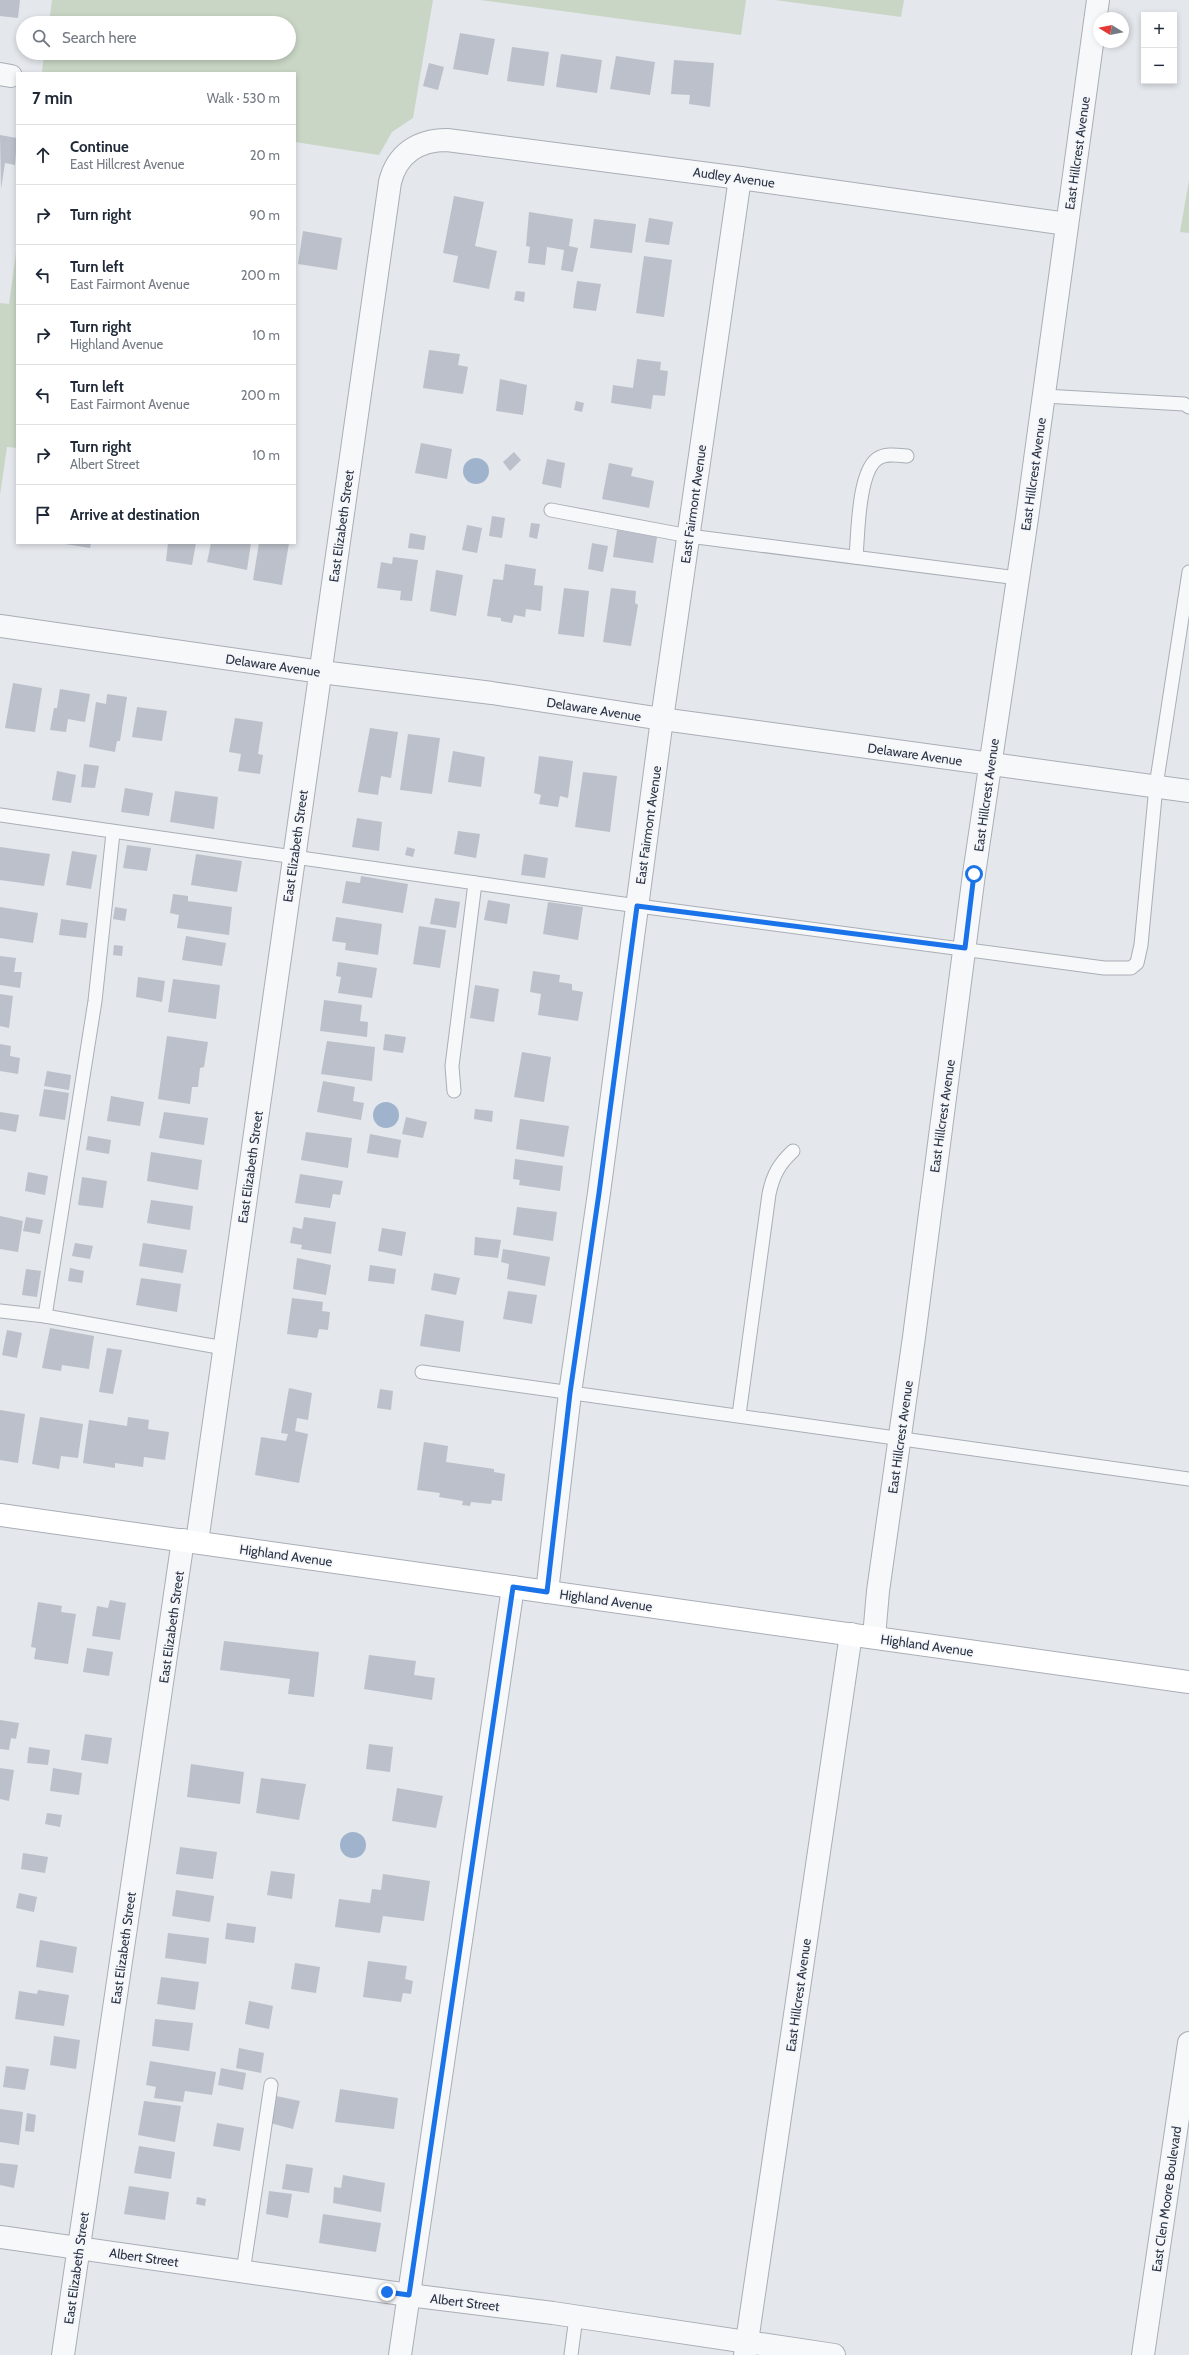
<!DOCTYPE html>
<html lang="en">
<head>
<meta charset="utf-8">
<style>
  :root { --surface:#fff; --page:#f6f6f7; --text:#1f2937; --muted:#747a83; --line:#e0e1e3 }
  body { margin:0; font-family:Cabin,sans-serif; background:var(--page); color:var(--text) }
  .controls { position:absolute; right:12px; top:12px; display:grid; overflow:hidden; border-radius:0px; box-shadow:0 2px 6px #0003 }
  .controls button { width:36px; height:36px; display:grid; place-items:center; padding:0; border:0; border-bottom:1px solid var(--line); background:var(--surface); color:var(--text); font:20px sans-serif }
  .compass { position:absolute; left:1093px; top:12px; width:36px; height:36px; border-radius:50%; background:var(--surface); box-shadow:0 2px 6px #0003; rotate:280deg }
  .stop { position:absolute; width:12px; height:12px; margin:-9px; border:3px solid #1a73e8; border-radius:50%; background:#fff }
  .stop.end { background:#1a73e8; border-color:#fff; box-shadow:0 1px 4px #0008 }
  .list { margin:0; padding:0; list-style:none }
  h2 { display:flex; justify-content:space-between; align-items:center; height:52px; margin:0; padding:0 16px; font-size:17px }
  h2 small { font-size:13px; font-weight:400; color:var(--muted) }
  .list li { display:grid; grid-template-columns:26px 1fr auto; gap:12px; align-items:center; box-sizing:border-box; height:60px; padding:0 16px; border-top:1px solid var(--line) }
  .list b { display:block; font-size:15px; white-space:nowrap }
  .list p { margin:0; font-size:13px; white-space:nowrap; color:var(--muted) }
  .list em { font-size:13px; font-style:normal; color:var(--muted) }
  .icon { flex:none; width:22px; height:22px; fill:none; stroke:currentColor; stroke-width:2; stroke-linecap:round; stroke-linejoin:round }
  .map { position:relative; flex:none; width:1189px; height:2355px; overflow:hidden }
  .search { position:absolute; background:var(--surface); box-shadow:0 2px 6px #0003; left:16px; top:16px; width:280px; height:44px; display:flex; align-items:center; gap:10px; box-sizing:border-box; padding:0 14px; border-radius:22px; color:var(--muted); font-size:15px }
  .panel { position:absolute; background:var(--surface); box-shadow:0 2px 6px #0003; left:16px; top:72px; width:280px; height:472px; border-radius:0px }
  .map>svg:first-child { display:block }
  .green { fill:#c9d6c5 }
  .water { fill:#9fb4cc }
  .building { fill:#bbc0ca }
  .lines { fill:none; stroke-linecap:round; stroke-linejoin:round }
  .service-casing { stroke:#a9aeb7; stroke-width:15 }
  .minor-casing { stroke:#a9aeb7; stroke-width:24 }
  .tertiary-casing { stroke:#a9aeb7; stroke-width:24 }
  .secondary-casing { stroke:#a9aeb7; stroke-width:24 }
  .service { stroke:#f7f8fa; stroke-width:13 }
  .minor { stroke:#f7f8fa; stroke-width:22 }
  .tertiary { stroke:#f7f8fa; stroke-width:22 }
  .secondary { stroke:#fff; stroke-width:22 }
  .route { stroke:#1a73e8; stroke-width:5 }
  .labels { text-anchor:middle; dominant-baseline:central; stroke-width:3.5; stroke-linejoin:round; paint-order:stroke }
  .street-label { font-size:13px; fill:#2b3445; stroke:#f4f6f9 }
</style>
</head>
<body>
<div class="map">
<svg width="1189" height="2355" viewBox="0 0 1189 2355">
  <rect width="100%" height="100%" fill="#e4e7ec"/>
  <g class="green">
    <polygon points="52,0 433,0 413,118 392,132 379,155 295,142 295,73 42,73 44,53 289,53 289,23 49,23"/>
    <polygon points="480,0 746,0 741,35"/>
    <polygon points="775,0 904,0 901,17"/>
    <polygon points="1189,180 1189,233 1180,232"/>
    <polygon points="17,246 17,448 7,447 0,495 0,303 9,304"/>
  </g>
  <g class="water">
    <circle cx="476" cy="471" r="13"/>
    <circle cx="386" cy="1115" r="13"/>
    <circle cx="353" cy="1845" r="13"/>
  </g>
  <g class="building">
    <polygon points="0,0 20,0 18,18 0,16"/>
    <polygon points="460,33 495,39 488,75 453,69"/>
    <polygon points="512,47 549,52 544,86 507,81"/>
    <polygon points="561,54 602,60 597,93 556,87"/>
    <polygon points="616,56 655,62 650,95 610,89"/>
    <polygon points="674,60 714,63 710,107 689,104 690,95 671,94"/>
    <polygon points="429,63 444,67 438,90 423,86"/>
    <polygon points="0,135 17,138 15,165 5,163 1,189"/>
    <polygon points="454,196 484,202 475,246 497,251 489,289 453,282 458,256 443,253"/>
    <polygon points="529,212 573,219 569,246 578,248 573,272 561,270 564,250 547,247 545,265 528,263 530,247 526,246"/>
    <polygon points="649,218 673,222 669,245 645,242"/>
    <polygon points="594,219 636,224 632,253 590,248"/>
    <polygon points="303,231 342,238 337,270 298,264"/>
    <polygon points="644,256 672,260 664,317 636,313"/>
    <polygon points="577,281 601,284 596,311 573,308"/>
    <polygon points="516,291 525,292 524,302 514,300"/>
    <polygon points="429,350 460,354 458,365 468,367 463,394 423,388"/>
    <polygon points="637,359 661,362 660,370 668,371 665,396 653,395 651,409 611,403 613,385 633,388"/>
    <polygon points="500,379 527,385 523,415 496,411"/>
    <polygon points="576,401 584,403 582,412 574,410"/>
    <polygon points="421,443 452,449 447,479 415,473"/>
    <polygon points="514,452 521,460 510,471 503,462"/>
    <polygon points="547,459 565,463 561,488 542,484"/>
    <polygon points="609,463 633,468 631,476 654,481 649,508 602,499"/>
    <polygon points="492,516 505,518 502,538 489,536"/>
    <polygon points="531,523 540,524 537,539 529,537"/>
    <polygon points="467,525 482,528 477,553 462,550"/>
    <polygon points="617,530 657,537 653,563 613,557"/>
    <polygon points="410,533 426,536 424,550 408,548"/>
    <polygon points="59,543 91,543 90,548"/>
    <polygon points="168,543 196,543 192,565 166,561"/>
    <polygon points="211,543 251,543 247,570 207,562"/>
    <polygon points="259,543 289,543 282,585 253,580"/>
    <polygon points="592,543 608,546 603,572 588,569"/>
    <polygon points="393,557 418,560 412,601 400,600 401,591 377,588 381,562 392,564"/>
    <polygon points="505,564 536,569 534,585 543,586 541,611 526,609 525,617 514,615 512,623 501,621 501,618 487,616 493,579 503,580"/>
    <polygon points="436,570 463,575 456,616 430,611"/>
    <polygon points="564,588 589,591 584,637 558,634"/>
    <polygon points="611,588 636,591 635,603 638,605 631,646 603,642"/>
    <polygon points="13,683 42,688 35,732 5,728"/>
    <polygon points="60,689 90,694 85,722 68,719 66,732 50,730 54,708 57,708"/>
    <polygon points="107,694 127,697 120,741 117,741 115,752 89,747 96,702 106,704"/>
    <polygon points="137,707 167,711 162,741 132,737"/>
    <polygon points="235,718 263,722 258,754 263,755 260,774 238,771 241,754 229,752"/>
    <polygon points="370,728 398,732 391,778 381,776 378,795 358,792"/>
    <polygon points="408,734 440,738 432,794 400,790"/>
    <polygon points="453,751 485,757 481,787 448,782"/>
    <polygon points="539,756 573,761 568,798 560,796 558,807 539,804 541,795 534,793"/>
    <polygon points="84,764 99,766 95,788 81,787"/>
    <polygon points="57,771 76,775 71,803 52,800"/>
    <polygon points="583,772 617,776 610,832 575,827"/>
    <polygon points="125,788 153,793 149,816 121,812"/>
    <polygon points="175,791 218,797 214,829 170,822"/>
    <polygon points="357,818 382,822 379,851 352,847"/>
    <polygon points="458,831 480,834 476,858 454,854"/>
    <polygon points="127,845 151,848 147,871 123,868"/>
    <polygon points="0,847 50,854 44,886 0,880"/>
    <polygon points="407,847 415,849 413,857 405,855"/>
    <polygon points="72,851 97,855 91,889 66,885"/>
    <polygon points="196,854 242,861 237,892 191,885"/>
    <polygon points="524,854 548,858 545,878 521,875"/>
    <polygon points="361,876 408,884 403,913 342,903 346,881 360,883"/>
    <polygon points="173,894 188,896 188,901 232,907 229,935 177,928 179,915 170,913"/>
    <polygon points="435,898 460,902 456,928 430,924"/>
    <polygon points="488,900 510,904 507,924 484,920"/>
    <polygon points="548,902 583,907 578,940 543,934"/>
    <polygon points="0,907 38,913 33,943 0,938"/>
    <polygon points="115,907 127,909 125,921 113,919"/>
    <polygon points="336,917 382,924 378,955 345,950 346,943 332,941"/>
    <polygon points="61,919 88,923 86,938 59,935"/>
    <polygon points="419,926 446,930 440,968 413,964"/>
    <polygon points="186,936 226,943 222,966 182,960"/>
    <polygon points="114,945 123,946 122,956 113,955"/>
    <polygon points="0,956 16,958 14,972 22,972 20,988 0,985"/>
    <polygon points="338,962 377,968 372,998 338,993 341,977 336,976"/>
    <polygon points="533,971 560,975 559,982 572,984 572,990 583,992 578,1021 538,1015 541,994 530,992"/>
    <polygon points="138,977 165,981 162,1002 136,997"/>
    <polygon points="173,979 220,985 216,1019 168,1012"/>
    <polygon points="475,985 499,989 494,1022 470,1018"/>
    <polygon points="0,994 13,996 9,1028 0,1026"/>
    <polygon points="324,1000 362,1005 360,1021 368,1022 367,1037 320,1031"/>
    <polygon points="385,1034 406,1037 403,1053 383,1050"/>
    <polygon points="167,1036 208,1042 204,1067 200,1068 198,1087 192,1087 190,1104 158,1099"/>
    <polygon points="327,1041 375,1047 372,1081 321,1074"/>
    <polygon points="0,1044 11,1046 10,1056 20,1058 18,1074 0,1071"/>
    <polygon points="522,1052 551,1057 544,1102 514,1097"/>
    <polygon points="47,1071 71,1075 69,1090 44,1086"/>
    <polygon points="323,1081 355,1087 353,1101 364,1103 361,1120 317,1112"/>
    <polygon points="44,1089 69,1093 65,1120 39,1116"/>
    <polygon points="111,1096 144,1102 140,1126 107,1121"/>
    <polygon points="475,1109 493,1111 492,1122 474,1119"/>
    <polygon points="0,1112 19,1115 16,1132 0,1129"/>
    <polygon points="164,1112 208,1118 204,1145 159,1138"/>
    <polygon points="406,1117 427,1122 423,1138 402,1134"/>
    <polygon points="520,1119 569,1126 564,1157 516,1149"/>
    <polygon points="306,1132 352,1138 348,1168 301,1160"/>
    <polygon points="370,1134 401,1140 398,1158 367,1153"/>
    <polygon points="88,1136 111,1140 109,1154 86,1150"/>
    <polygon points="151,1152 202,1160 198,1190 147,1181"/>
    <polygon points="515,1159 563,1166 560,1191 519,1185 520,1180 513,1179"/>
    <polygon points="28,1172 48,1176 45,1195 25,1191"/>
    <polygon points="300,1174 343,1181 340,1195 333,1194 330,1208 295,1203"/>
    <polygon points="82,1177 107,1181 103,1208 78,1205"/>
    <polygon points="151,1200 193,1206 190,1230 147,1223"/>
    <polygon points="517,1207 557,1212 553,1241 513,1235"/>
    <polygon points="0,1216 23,1221 18,1252 0,1249"/>
    <polygon points="26,1217 43,1220 40,1234 23,1231"/>
    <polygon points="304,1217 336,1222 331,1254 301,1249 302,1245 290,1243 293,1227 302,1229"/>
    <polygon points="382,1228 406,1232 402,1256 378,1251"/>
    <polygon points="475,1237 501,1240 498,1258 474,1255"/>
    <polygon points="75,1243 93,1246 90,1259 72,1256"/>
    <polygon points="143,1243 187,1250 183,1273 139,1266"/>
    <polygon points="503,1249 550,1257 545,1286 507,1279 509,1264 501,1262"/>
    <polygon points="297,1258 331,1265 326,1295 293,1289"/>
    <polygon points="370,1265 396,1269 394,1284 368,1281"/>
    <polygon points="70,1268 84,1271 82,1283 68,1281"/>
    <polygon points="26,1269 41,1271 37,1297 22,1295"/>
    <polygon points="434,1273 460,1278 456,1295 431,1290"/>
    <polygon points="141,1278 181,1284 177,1312 136,1305"/>
    <polygon points="508,1291 537,1295 532,1324 503,1319"/>
    <polygon points="292,1298 323,1302 322,1311 330,1312 328,1330 319,1329 317,1338 287,1334"/>
    <polygon points="425,1314 464,1321 460,1352 420,1346"/>
    <polygon points="50,1328 94,1336 89,1369 62,1365 61,1371 42,1368"/>
    <polygon points="7,1330 22,1333 17,1358 2,1355"/>
    <polygon points="107,1348 122,1350 113,1394 99,1392"/>
    <polygon points="289,1388 312,1393 308,1420 297,1418 295,1431 308,1434 299,1483 255,1475 261,1437 286,1441 288,1434 281,1433"/>
    <polygon points="380,1389 393,1391 391,1410 377,1408"/>
    <polygon points="0,1410 25,1414 18,1463 0,1460"/>
    <polygon points="40,1417 83,1424 78,1458 61,1456 59,1469 32,1464"/>
    <polygon points="128,1417 149,1420 148,1429 169,1432 165,1460 144,1457 143,1467 115,1463 115,1468 83,1463 89,1420 127,1426"/>
    <polygon points="424,1442 448,1446 446,1462 494,1469 494,1472 505,1474 502,1501 492,1500 491,1504 471,1502 470,1506 462,1505 463,1501 439,1497 440,1493 417,1490"/>
    <polygon points="110,1600 126,1603 120,1640 92,1636 97,1606 108,1608"/>
    <polygon points="38,1602 62,1606 61,1612 76,1614 68,1664 34,1659 36,1648 31,1647"/>
    <polygon points="224,1641 319,1652 314,1697 288,1694 290,1679 220,1670"/>
    <polygon points="87,1648 113,1652 109,1676 83,1672"/>
    <polygon points="369,1655 416,1661 414,1675 435,1678 432,1700 364,1689"/>
    <polygon points="0,1720 19,1723 16,1739 11,1738 9,1750 0,1749"/>
    <polygon points="85,1734 112,1738 108,1764 81,1760"/>
    <polygon points="369,1744 393,1747 390,1772 366,1769"/>
    <polygon points="29,1747 50,1750 48,1765 27,1763"/>
    <polygon points="191,1764 244,1772 240,1804 187,1797"/>
    <polygon points="0,1768 14,1770 9,1801 0,1799"/>
    <polygon points="53,1768 82,1773 79,1795 50,1791"/>
    <polygon points="261,1778 306,1784 299,1820 256,1813"/>
    <polygon points="397,1788 443,1796 436,1828 392,1821"/>
    <polygon points="47,1813 62,1815 60,1827 45,1824"/>
    <polygon points="180,1847 217,1852 213,1879 176,1874"/>
    <polygon points="23,1853 48,1857 45,1873 21,1869"/>
    <polygon points="271,1871 295,1874 292,1899 267,1895"/>
    <polygon points="383,1874 430,1881 424,1921 383,1916 380,1933 335,1927 339,1899 370,1903 372,1889 381,1890"/>
    <polygon points="176,1890 214,1896 210,1922 172,1916"/>
    <polygon points="19,1893 37,1897 34,1912 16,1908"/>
    <polygon points="227,1923 256,1927 254,1943 225,1939"/>
    <polygon points="168,1933 209,1938 206,1964 165,1958"/>
    <polygon points="40,1940 77,1947 73,1973 36,1967"/>
    <polygon points="368,1961 407,1966 405,1979 413,1981 411,1994 403,1993 401,2002 363,1997"/>
    <polygon points="295,1963 320,1967 316,1993 291,1989"/>
    <polygon points="161,1977 199,1982 195,2010 157,2004"/>
    <polygon points="38,1990 69,1995 64,2026 15,2019 19,1991 37,1994"/>
    <polygon points="249,2001 273,2006 269,2029 245,2024"/>
    <polygon points="155,2019 193,2023 189,2051 152,2046"/>
    <polygon points="54,2036 80,2040 76,2069 50,2065"/>
    <polygon points="239,2048 264,2053 261,2073 236,2068"/>
    <polygon points="150,2061 216,2072 212,2095 185,2091 183,2102 154,2098 156,2087 146,2085"/>
    <polygon points="6,2066 29,2069 25,2090 3,2087"/>
    <polygon points="221,2068 246,2073 243,2090 218,2085"/>
    <polygon points="340,2089 398,2098 394,2129 335,2122"/>
    <polygon points="276,2096 300,2101 293,2129 270,2123"/>
    <polygon points="144,2101 181,2106 175,2142 138,2135"/>
    <polygon points="0,2109 23,2112 19,2145 0,2142"/>
    <polygon points="27,2113 36,2115 34,2132 25,2131"/>
    <polygon points="217,2123 244,2128 240,2151 213,2146"/>
    <polygon points="139,2146 175,2152 171,2179 134,2173"/>
    <polygon points="0,2163 18,2165 14,2188 0,2185"/>
    <polygon points="286,2164 313,2168 309,2193 282,2189"/>
    <polygon points="343,2175 385,2183 381,2212 333,2203 334,2187 341,2188"/>
    <polygon points="129,2186 169,2192 165,2220 124,2214"/>
    <polygon points="269,2191 292,2194 288,2218 266,2214"/>
    <polygon points="197,2197 206,2199 205,2206 196,2204"/>
    <polygon points="323,2214 381,2223 376,2252 319,2243"/>
  </g>
  <g class="lines">
    <g class="service-casing">
      <g id="service">
        <polyline points="1044,396 1184,404 1189,407"/>
        <polyline points="551,510 689,536 1018,578"/>
        <path d="M 856,557 C 858,535 858,473 877,459 C 885,453 897,455 907,456"/>
        <polyline points="0,815 616,903 1104,968 1131,968 1137,963 1141,945 1156,786 1189,572"/>
        <polyline points="454,1091 452,1066 475,883"/>
        <polyline points="0,1311 45,1316 224,1348"/>
        <polyline points="45,1316 95,1001 113,833"/>
        <polyline points="422,1372 1189,1479"/>
        <path d="M 739,1415 L 769,1194 C 773,1175 779,1164 793,1151"/>
        <polyline points="243,2272 271,2085"/>
        <polyline points="571,2355 576,2317"/>
      </g>
    </g>
    <g class="minor-casing">
      <g id="minor">
        <polyline points="0,74 11,76"/>
        <polyline points="0,626 321,672 492,693 662,719 1189,791"/>
        <path d="M 197,1542 L 390,182 C 397,154 418,140 447,140 L 740,178 L 1067,224"/>
        <polyline points="547,1592 570,1393 599,1193 662,719 740,178"/>
        <polyline points="874,1637 878,1591 914,1337 974,874 1027,518 1098,0"/>
        <polyline points="0,2237 409,2295 553,2313 834,2355"/>
        <polyline points="63,2355 183,1540"/>
        <polyline points="400,2355 513,1587"/>
        <polyline points="745,2355 851,1634"/>
      </g>
    </g>
    <g class="tertiary-casing">
      <polyline id="tertiary" points="1143,2355 1189,2043"/>
    </g>
    <g class="secondary-casing">
      <polyline id="secondary" points="0,1515 1189,1682"/>
    </g>
    <use href="#service" class="service"/>
    <use href="#minor" class="minor"/>
    <use href="#tertiary" class="tertiary"/>
    <use href="#secondary" class="secondary"/>
  </g>
  <g class="lines">
    <polyline class="route" points="387,2292 409,2295 513,1587 547,1592 570,1393 599,1193 637,906 965,948 974,874"/>
  </g>
  <g class="labels">
    <g class="street-label">
      <text transform="translate(1077 153) rotate(-82)">East Hillcrest Avenue</text>
      <text transform="translate(734 177) rotate(8)">Audley Avenue</text>
      <text transform="translate(1033 474) rotate(-82)">East Hillcrest Avenue</text>
      <text transform="translate(693 504) rotate(-82)">East Fairmont Avenue</text>
      <text transform="translate(341 526) rotate(-82)">East Elizabeth Street</text>
      <text transform="translate(273 665) rotate(8)">Delaware Avenue</text>
      <text transform="translate(594 709) rotate(9)">Delaware Avenue</text>
      <text transform="translate(915 754) rotate(8)">Delaware Avenue</text>
      <text transform="translate(986 795) rotate(-82)">East Hillcrest Avenue</text>
      <text transform="translate(648 825) rotate(-82)">East Fairmont Avenue</text>
      <text transform="translate(295 846) rotate(-82)">East Elizabeth Street</text>
      <text transform="translate(942 1116) rotate(-82)">East Hillcrest Avenue</text>
      <text transform="translate(250 1167) rotate(-82)">East Elizabeth Street</text>
      <text transform="translate(900 1437) rotate(-82)">East Hillcrest Avenue</text>
      <text transform="translate(286 1555) rotate(8)">Highland Avenue</text>
      <text transform="translate(606 1600) rotate(8)">Highland Avenue</text>
      <text transform="translate(171 1627) rotate(-82)">East Elizabeth Street</text>
      <text transform="translate(927 1645) rotate(8)">Highland Avenue</text>
      <text transform="translate(123 1948) rotate(-82)">East Elizabeth Street</text>
      <text transform="translate(798 1995) rotate(-82)">East Hillcrest Avenue</text>
      <text transform="translate(1166 2199) rotate(-82)">East Clen Moore Boulevard</text>
      <text transform="translate(144 2257) rotate(8)">Albert Street</text>
      <text transform="translate(76 2268) rotate(-82)">East Elizabeth Street</text>
      <text transform="translate(465 2302) rotate(7)">Albert Street</text>
    </g>
  </g>
</svg>
<div class="controls">
<button>+</button>
<button>−</button>
</div>
<svg class="compass" viewBox="-18 -18 36 36"><path d="M0-13l5 13h-10z" fill="#e53935"/><path d="M0 13l5-13h-10z" fill="#747a83"/></svg>
<div class="stop" style="left:974px;top:874px"></div>
<div class="stop end" style="left:387px;top:2292px"></div>
<div class="search"><svg class="icon" aria-label="search" viewBox="0 0 24 24"><circle cx="10" cy="10" r="6"/><path d="M15 15l6 6"/></svg>Search here</div>
<section class="panel">
<h2>7 min<small>Walk · 530 m</small></h2>
<ul class="list">
<li><svg class="icon" aria-label="ahead" viewBox="0 0 24 24"><path d="M12 20V5M6 11l6-6 6 6"/></svg><div><b>Continue</b><p>East Hillcrest Avenue</p></div><em>20 m</em></li>
<li><svg class="icon" aria-label="right" viewBox="0 0 24 24"><path d="M7 20v-9h11M14 6l5 5-5 5"/></svg><div><b>Turn right</b></div><em>90 m</em></li>
<li><svg class="icon" aria-label="left" viewBox="0 0 24 24"><path d="M17 20v-9H6M10 6l-5 5 5 5"/></svg><div><b>Turn left</b><p>East Fairmont Avenue</p></div><em>200 m</em></li>
<li><svg class="icon" aria-label="right" viewBox="0 0 24 24"><path d="M7 20v-9h11M14 6l5 5-5 5"/></svg><div><b>Turn right</b><p>Highland Avenue</p></div><em>10 m</em></li>
<li><svg class="icon" aria-label="left" viewBox="0 0 24 24"><path d="M17 20v-9H6M10 6l-5 5 5 5"/></svg><div><b>Turn left</b><p>East Fairmont Avenue</p></div><em>200 m</em></li>
<li><svg class="icon" aria-label="right" viewBox="0 0 24 24"><path d="M7 20v-9h11M14 6l5 5-5 5"/></svg><div><b>Turn right</b><p>Albert Street</p></div><em>10 m</em></li>
<li><svg class="icon" aria-label="arrive" viewBox="0 0 24 24"><path d="M6 21V4h12l-3 4 3 4H6"/></svg><div><b>Arrive at destination</b></div></li>
</ul>
</section>
</div>
</body>
</html>
